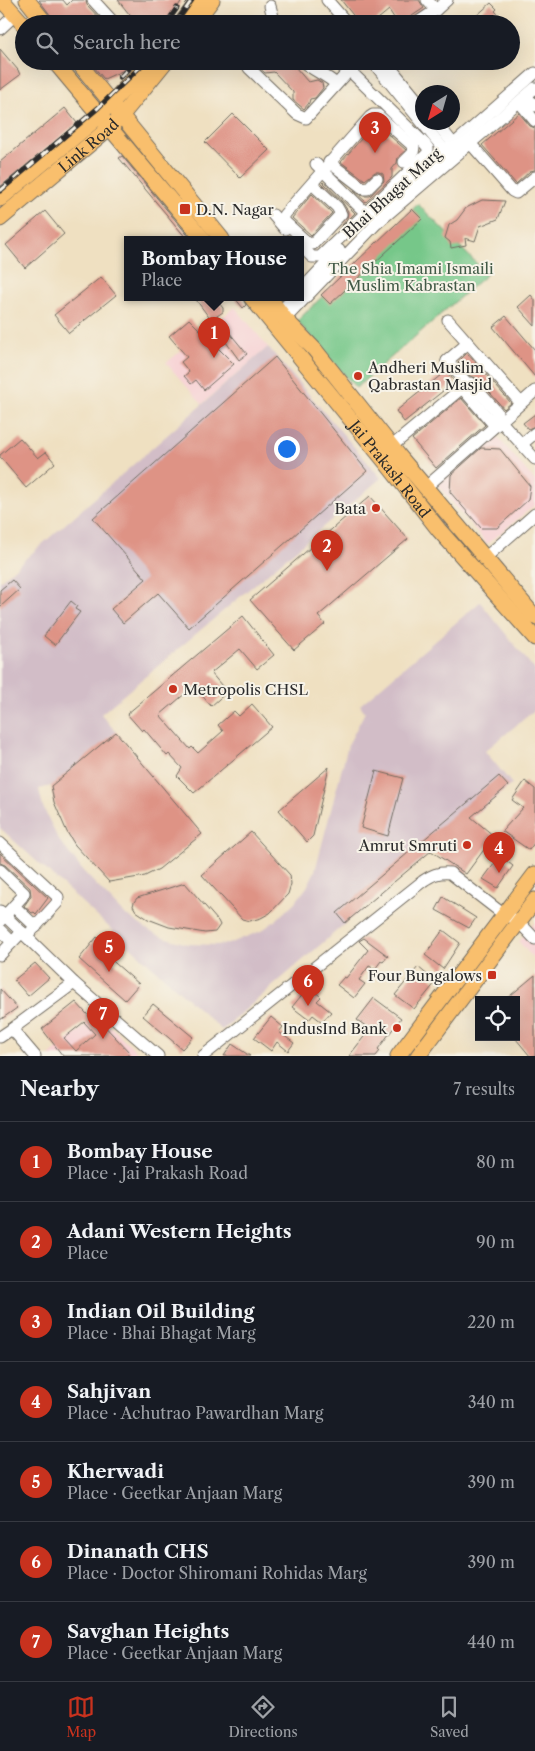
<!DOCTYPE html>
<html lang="en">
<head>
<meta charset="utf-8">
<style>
  :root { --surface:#171b24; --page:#20242c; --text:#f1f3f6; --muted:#9ea1a6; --line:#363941; --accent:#c8321e }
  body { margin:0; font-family:"Libre Caslon Text",serif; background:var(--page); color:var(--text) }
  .controls { position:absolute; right:15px; bottom:15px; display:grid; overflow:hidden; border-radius:0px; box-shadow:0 5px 20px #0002 }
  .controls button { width:45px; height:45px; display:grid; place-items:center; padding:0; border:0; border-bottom:1px solid var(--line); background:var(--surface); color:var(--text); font:25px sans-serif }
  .compass { position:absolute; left:415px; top:85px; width:45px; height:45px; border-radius:50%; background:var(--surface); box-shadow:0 5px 20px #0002; rotate:217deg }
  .you { position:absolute; left:286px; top:448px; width:18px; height:18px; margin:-12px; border:4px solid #fff; border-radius:50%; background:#1a73e8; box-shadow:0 0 0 8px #1a73e833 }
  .badge { display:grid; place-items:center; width:32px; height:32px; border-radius:50%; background:var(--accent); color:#fff; font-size:16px; font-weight:700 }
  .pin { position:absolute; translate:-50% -41px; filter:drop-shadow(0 1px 2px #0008) }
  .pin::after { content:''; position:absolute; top:26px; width:18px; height:15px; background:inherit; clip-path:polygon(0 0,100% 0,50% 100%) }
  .popup { position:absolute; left:124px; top:236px; width:180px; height:65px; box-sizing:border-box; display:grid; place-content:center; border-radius:0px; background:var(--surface); filter:drop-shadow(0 1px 4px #0005); font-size:16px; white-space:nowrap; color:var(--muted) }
  .popup b { font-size:19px; color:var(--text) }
  .popup::after { content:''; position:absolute; left:50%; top:100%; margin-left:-10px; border:10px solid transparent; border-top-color:var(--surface) }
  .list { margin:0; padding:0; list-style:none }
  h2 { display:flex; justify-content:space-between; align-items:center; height:65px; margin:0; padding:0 20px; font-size:21px }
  h2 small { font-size:16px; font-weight:400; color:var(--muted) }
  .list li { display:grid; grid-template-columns:32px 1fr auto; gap:15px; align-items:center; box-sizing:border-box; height:80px; padding:0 20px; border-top:1px solid var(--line) }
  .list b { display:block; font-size:19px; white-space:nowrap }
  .list p { margin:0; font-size:16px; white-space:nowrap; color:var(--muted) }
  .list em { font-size:16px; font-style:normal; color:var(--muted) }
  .icon { flex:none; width:28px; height:28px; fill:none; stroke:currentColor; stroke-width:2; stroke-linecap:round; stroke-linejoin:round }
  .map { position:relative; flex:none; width:535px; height:1056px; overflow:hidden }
  .search { position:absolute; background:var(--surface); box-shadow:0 5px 20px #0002; left:15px; right:15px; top:15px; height:55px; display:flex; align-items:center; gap:12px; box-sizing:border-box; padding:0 18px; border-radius:28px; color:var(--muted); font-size:19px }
  .sheet { height:625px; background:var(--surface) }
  nav { display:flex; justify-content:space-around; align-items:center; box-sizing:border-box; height:70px; border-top:1px solid var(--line); background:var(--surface); font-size:14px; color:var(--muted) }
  nav a { display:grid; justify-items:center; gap:2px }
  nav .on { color:var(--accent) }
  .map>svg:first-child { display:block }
  .built { fill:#f7cfd3 }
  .industrial { fill:#d2bdc7 }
  .green { fill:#76c789; stroke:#50795a }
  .building { fill:#de9385; fill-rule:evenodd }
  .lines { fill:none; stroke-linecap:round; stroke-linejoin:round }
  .minor-casing { stroke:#706a60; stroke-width:13 }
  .major-casing { stroke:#706a60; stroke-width:17 }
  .minor { stroke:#fff; stroke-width:11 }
  .major { stroke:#f9bf6d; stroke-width:15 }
  .rail-casing { stroke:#2b2b2b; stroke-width:5 }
  .rail { stroke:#f7f3e8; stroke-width:3; stroke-dasharray:9; stroke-linecap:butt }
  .poi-dot { fill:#c8321e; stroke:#f7f3e8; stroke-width:2 }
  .labels { text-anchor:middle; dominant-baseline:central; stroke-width:4; stroke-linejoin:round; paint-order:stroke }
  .street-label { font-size:15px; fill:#2b2b2b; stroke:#f7f3e8 }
  .poi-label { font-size:15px; fill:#2b2b2b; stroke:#f7f3e8; text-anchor:end }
  .park-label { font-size:15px; fill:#425a47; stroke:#f7f3e8 }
</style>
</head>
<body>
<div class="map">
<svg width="535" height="1056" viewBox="0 0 535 1056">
  <rect width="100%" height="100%" fill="#f7f3e8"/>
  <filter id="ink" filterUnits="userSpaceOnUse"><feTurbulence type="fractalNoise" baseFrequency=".02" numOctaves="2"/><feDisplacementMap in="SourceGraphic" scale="10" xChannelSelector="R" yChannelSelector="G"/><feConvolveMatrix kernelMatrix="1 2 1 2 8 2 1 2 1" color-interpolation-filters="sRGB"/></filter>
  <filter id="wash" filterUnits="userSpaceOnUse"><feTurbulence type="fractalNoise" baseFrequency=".0096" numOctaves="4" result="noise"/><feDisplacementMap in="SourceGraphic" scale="20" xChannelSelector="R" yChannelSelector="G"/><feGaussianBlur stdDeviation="1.12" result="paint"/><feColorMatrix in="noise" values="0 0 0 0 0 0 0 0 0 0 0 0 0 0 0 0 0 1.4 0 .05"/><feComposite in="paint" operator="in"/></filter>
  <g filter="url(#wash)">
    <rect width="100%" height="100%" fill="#efe0c1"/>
    <g class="built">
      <polygon points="235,307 268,347 202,404 166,363"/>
      <polygon points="496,435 535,481 535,505 487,544 437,484"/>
      <polygon points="535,922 535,960 519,942"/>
      <polygon points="98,1015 142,1056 49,1056"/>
    </g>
    <polygon class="industrial" points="268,347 381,478 101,714 116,732 51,786 39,789 43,807 58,839 83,871 123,913 151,932 163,937 187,944 219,945 233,942 261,931 275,921 297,900 307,887 315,871 348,745 365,712 360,705 480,602 535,670 535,710 485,751 512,784 341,927 222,1030 0,828 0,581"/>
    <polygon class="green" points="418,204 487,274 356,388 297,321"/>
    <g id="blocks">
      <g class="building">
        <polygon points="39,0 63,0 67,5 72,0 86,0 87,5 105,24 85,24 80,18 73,24 57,24"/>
        <polygon points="118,0 182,0 167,24 137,24"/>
        <polygon points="341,0 419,0 424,8 400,24 398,24 389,10 372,24 360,24"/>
        <polygon points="491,3 497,9 495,11 507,24 467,24"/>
        <polygon points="0,49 18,70 20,75 0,90"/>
        <polygon points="89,61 131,61 122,71 104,79"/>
        <polygon points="256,61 290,61 308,82 317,80 322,83 323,88 315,98 310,99 309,103 304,109 293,100 293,92 274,72 265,73 256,65"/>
        <polygon points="65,108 77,123 0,187 0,162"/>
        <polygon points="519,113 530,126 535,128 535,170 530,171 516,184 482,145"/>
        <polygon points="233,114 269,150 240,178 205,142"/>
        <polygon points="375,123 406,150 398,157 397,163 392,169 392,177 366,202 354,191 363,196 370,196 384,181 383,174 379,172 375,172 365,180 341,162"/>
        <polygon points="122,156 191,239 187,239 119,158"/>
        <polygon points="323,182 355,213 338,230 347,219 348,211 342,202 322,183"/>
        <polygon points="312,194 332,213 311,235 292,218"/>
        <polygon points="482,200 505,201 498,219 480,226 475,241 465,238 466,245 451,248 450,242 445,238 449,225 457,220 466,208"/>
        <polygon points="412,209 422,219 330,304 321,295"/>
        <polygon points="45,211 64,234 25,268 6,245"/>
        <polygon points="101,277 116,295 69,333 54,315"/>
        <polygon points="531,295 535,300 535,326 518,307"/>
        <polygon points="194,297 214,297 223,308 223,312 211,320"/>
        <polygon points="234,297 242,297 246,305 243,308"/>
        <polygon points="506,316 535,350 535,377 493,327"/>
        <polygon points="189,319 234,364 204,390 196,380 191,384 184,376 189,372 181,362 187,357 169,336"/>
        <polygon points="224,326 247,354 239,360 218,331"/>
        <polygon points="467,353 511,403 504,409 477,378 470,376 458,362"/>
        <polygon points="275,357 367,471 189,628 158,593 123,623 111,609 146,579 93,518"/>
        <polygon points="446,371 455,382 453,383 454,384 449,389 448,387 404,422 396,411"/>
        <polygon points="461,398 485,425 436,468 412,439"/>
        <polygon points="535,414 535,426 528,429 523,423"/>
        <polygon points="20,438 38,458 46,452 55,463 26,488 0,457 0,455"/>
        <polygon points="481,448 500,449 530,486 528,500 497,528 481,528 450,492 451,475"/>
        <polygon points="370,496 408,539 318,616 325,624 294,650 250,600"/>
        <polygon points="12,580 20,589 0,607 0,590"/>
        <polygon points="71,601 77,606 75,609 80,612 55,645 44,636"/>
        <polygon points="243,616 274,655 257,669 240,649 211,673 227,692 211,706 194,686 160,715 190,749 192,747 198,753 223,731 218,725 234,711 239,716 252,704 272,727 194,793 177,776 182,768 169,754 167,756 144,729 142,731 127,714"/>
        <polygon points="116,732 202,834 159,869 145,876 109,882 75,845 67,832 54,802 51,786"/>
        <polygon points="329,767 313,836 307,842 279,810"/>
        <polygon points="376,771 403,778 388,836 361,828"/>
        <polygon points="499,776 508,786 471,817 494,836 466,874 431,851 345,923 337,913"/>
        <polygon points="525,781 535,789 535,842 529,850 502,831 523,808 512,800"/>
        <polygon points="251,832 290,875 291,884 288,894 270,913 261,918 250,921 242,919 202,875"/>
        <polygon points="0,853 48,898 36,914 34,912 32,913 24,906 31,896 30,888 5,865 0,863"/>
        <polygon points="500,856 513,866 498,888 483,879"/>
        <polygon points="185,883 218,921 220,925 215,932 205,933 169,927 148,919 136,911 133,906 134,902 137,898"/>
        <polygon points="443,897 476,918 469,928 436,910"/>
        <polygon points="443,930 460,943 443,969 425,955"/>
        <polygon points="97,937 105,944 100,950 139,984 125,1000 79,959"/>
        <polygon points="364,938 388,956 383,962 381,961 375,969 369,966 359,980 365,984 354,998 337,985 344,977 346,978 368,950 359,941"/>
        <polygon points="35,963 49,978 28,996 14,980"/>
        <polygon points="418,967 436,982 414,1009 395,995"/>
        <polygon points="535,975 535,1056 530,1056 516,1039 516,1000 505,1000"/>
        <polygon points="309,986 321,997 317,1001 331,1012 322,1022 313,1015 309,1020 292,1007"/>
        <polygon points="0,989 17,1008 0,1020"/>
        <polygon points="374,998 401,1018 378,1049 380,1051 376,1056 349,1056 370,1029 357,1020"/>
        <path d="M 76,1002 L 95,1023 L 99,1020 L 130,1053 L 126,1056 L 63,1056 L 42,1029 ZM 84,1022 L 95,1034 L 76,1051 L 64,1038 Z"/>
        <polygon points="153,1004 193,1037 182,1049 143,1016"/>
        <polygon points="271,1017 283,1027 279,1032 294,1043 288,1051 277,1042 271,1051 254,1038"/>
        <polygon points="232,1044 250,1056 224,1056"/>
      </g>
    </g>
  </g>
  <g filter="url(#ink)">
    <use href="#blocks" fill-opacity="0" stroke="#706a60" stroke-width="1"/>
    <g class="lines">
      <g class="minor-casing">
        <g id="minor">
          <polyline points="93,0 115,24"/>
          <polyline points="327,0 348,24"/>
          <polyline points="427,0 436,10"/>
          <polyline points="270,6 275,24"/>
          <polyline points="415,24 436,10 447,0"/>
          <polyline points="0,29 15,15"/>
          <polyline points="248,61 249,68 297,114 306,118 358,61"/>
          <path d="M 302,61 C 313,71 325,74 336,84"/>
          <polyline points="372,61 451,158"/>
          <polyline points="385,61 422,106"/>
          <polyline points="526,96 535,106"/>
          <polyline points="519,102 535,121"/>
          <polyline points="436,122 459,151"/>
          <polyline points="470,143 512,191 516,193 535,177"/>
          <polyline points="329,162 364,189 367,189 377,179"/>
          <polyline points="316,164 370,217"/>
          <polyline points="312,184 337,207 341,214 313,244 309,244 284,221 284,215 370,117 373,115 378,115 414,147 413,153 404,162"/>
          <polyline points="273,215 285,229"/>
          <polyline points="371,217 535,73"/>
          <polyline points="300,245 312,257 320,257 428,153 428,148 425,144 349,70"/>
          <polyline points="300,291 339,250"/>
          <polyline points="275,316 295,297"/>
          <polyline points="448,320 521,403"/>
          <polyline points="279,323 285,319 376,224 535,88"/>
          <polyline points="447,361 474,391"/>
          <polyline points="447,361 468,343"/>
          <polyline points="471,383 497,412"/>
          <polyline points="496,416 535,459"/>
          <polyline points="522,444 535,433"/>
          <polyline points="392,446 462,388 495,426"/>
          <polyline points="426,487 535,391"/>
          <polyline points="486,557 535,514"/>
          <polyline points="0,843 58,897 57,903 27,936"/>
          <polyline points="0,870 24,893 22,897 0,921"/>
          <polyline points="14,906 36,927"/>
          <polyline points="0,911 74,983 158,1056"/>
          <polyline points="0,930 12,942"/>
          <polyline points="0,955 22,932"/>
          <polyline points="0,1037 12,1029"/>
          <polyline points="35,1056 12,1029 74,983"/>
          <path d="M 203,1056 L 423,881 C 432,875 438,872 450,873 L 503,914 L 518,921 L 535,939"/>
        </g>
      </g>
      <g class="major-casing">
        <g id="major">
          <polyline points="2,0 24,25"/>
          <polyline points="27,0 46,24"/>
          <polyline points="181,24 199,0"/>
          <polyline points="194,24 212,0"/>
          <polyline points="54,61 203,239"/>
          <polyline points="77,61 222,239"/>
          <polyline points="0,199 96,119 151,61"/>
          <path id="s1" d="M 0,219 L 109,128 L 122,115 L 166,61"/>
          <path id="s2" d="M 251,297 L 388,465 L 439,530 L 535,638"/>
          <polyline points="269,297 285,319 315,350 399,456 535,617"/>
          <polyline points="398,1056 535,874"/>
          <polyline points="418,1056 535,900"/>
        </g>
      </g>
      <use href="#minor" class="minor"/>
      <use href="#major" class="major"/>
      <g class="rail-casing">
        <g id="rail">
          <polyline points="166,24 177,8"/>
          <polyline points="175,24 192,0"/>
          <polyline points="120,77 136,61"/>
          <polyline points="0,191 98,108 146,61"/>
        </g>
      </g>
      <use href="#rail" class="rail"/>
    </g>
  </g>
  <g class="poi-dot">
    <rect x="179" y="203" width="12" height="12" rx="2.5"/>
    <circle cx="358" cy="376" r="5"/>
    <circle cx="376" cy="508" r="5"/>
    <circle cx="173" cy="689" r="5"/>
    <circle cx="467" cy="845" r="5"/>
    <rect x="487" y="970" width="10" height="10" rx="2.5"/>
    <circle cx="397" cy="1028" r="5"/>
  </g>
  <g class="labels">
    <g class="street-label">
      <text stroke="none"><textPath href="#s1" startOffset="115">Link Road</textPath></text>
      <text transform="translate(392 193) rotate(-42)">Bhai Bhagat Marg</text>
      <text stroke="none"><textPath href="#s2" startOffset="221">Jai Prakash Road</textPath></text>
    </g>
    <g class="poi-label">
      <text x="196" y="209" text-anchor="start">D.N. Nagar</text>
      <text x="368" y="367" text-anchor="start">Andheri Muslim<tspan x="368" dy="17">Qabrastan Masjid</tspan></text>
      <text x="366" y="508">Bata</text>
      <text x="183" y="689" text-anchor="start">Metropolis CHSL</text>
      <text x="457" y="845">Amrut Smruti</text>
      <text x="482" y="975">Four Bungalows</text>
      <text x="387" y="1028">IndusInd Bank</text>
    </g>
    <g class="park-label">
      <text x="411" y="268">The Shia Imami Ismaili<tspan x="411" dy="17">Muslim Kabrastan</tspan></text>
    </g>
  </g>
</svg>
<div class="controls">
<button><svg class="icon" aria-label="locate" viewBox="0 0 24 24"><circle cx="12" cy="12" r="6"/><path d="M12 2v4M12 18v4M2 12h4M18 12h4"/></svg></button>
</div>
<svg class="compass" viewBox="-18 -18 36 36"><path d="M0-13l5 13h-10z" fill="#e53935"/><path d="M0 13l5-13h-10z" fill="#9ea1a6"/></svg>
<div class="you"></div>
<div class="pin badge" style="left:214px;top:358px">1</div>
<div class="popup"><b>Bombay House</b>Place</div>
<div class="pin badge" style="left:327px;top:571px">2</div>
<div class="pin badge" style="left:375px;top:153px">3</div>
<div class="pin badge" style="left:499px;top:873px">4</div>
<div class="pin badge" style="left:109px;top:972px">5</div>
<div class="pin badge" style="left:308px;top:1006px">6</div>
<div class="pin badge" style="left:103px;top:1039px">7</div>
<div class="search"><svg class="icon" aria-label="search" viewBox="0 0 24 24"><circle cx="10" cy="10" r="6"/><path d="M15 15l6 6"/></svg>Search here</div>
</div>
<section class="sheet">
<h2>Nearby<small>7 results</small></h2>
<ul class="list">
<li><span class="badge">1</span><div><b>Bombay House</b><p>Place · Jai Prakash Road</p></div><em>80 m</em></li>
<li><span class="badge">2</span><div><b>Adani Western Heights</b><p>Place</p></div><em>90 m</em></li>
<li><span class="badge">3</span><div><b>Indian Oil Building</b><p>Place · Bhai Bhagat Marg</p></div><em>220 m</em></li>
<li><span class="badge">4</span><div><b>Sahjivan</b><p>Place · Achutrao Pawardhan Marg</p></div><em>340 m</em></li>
<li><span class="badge">5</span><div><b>Kherwadi</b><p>Place · Geetkar Anjaan Marg</p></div><em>390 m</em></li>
<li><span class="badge">6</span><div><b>Dinanath CHS</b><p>Place · Doctor Shiromani Rohidas Marg</p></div><em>390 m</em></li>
<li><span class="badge">7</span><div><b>Savghan Heights</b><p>Place · Geetkar Anjaan Marg</p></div><em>440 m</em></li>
</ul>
</section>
<nav>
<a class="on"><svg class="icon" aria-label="map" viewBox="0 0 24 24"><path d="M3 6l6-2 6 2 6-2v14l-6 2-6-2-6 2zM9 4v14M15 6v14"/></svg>Map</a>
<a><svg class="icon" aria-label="directions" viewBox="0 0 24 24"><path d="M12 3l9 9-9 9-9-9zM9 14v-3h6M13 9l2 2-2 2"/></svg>Directions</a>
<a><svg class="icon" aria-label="saved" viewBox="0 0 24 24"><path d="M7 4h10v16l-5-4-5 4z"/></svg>Saved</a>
</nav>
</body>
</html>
